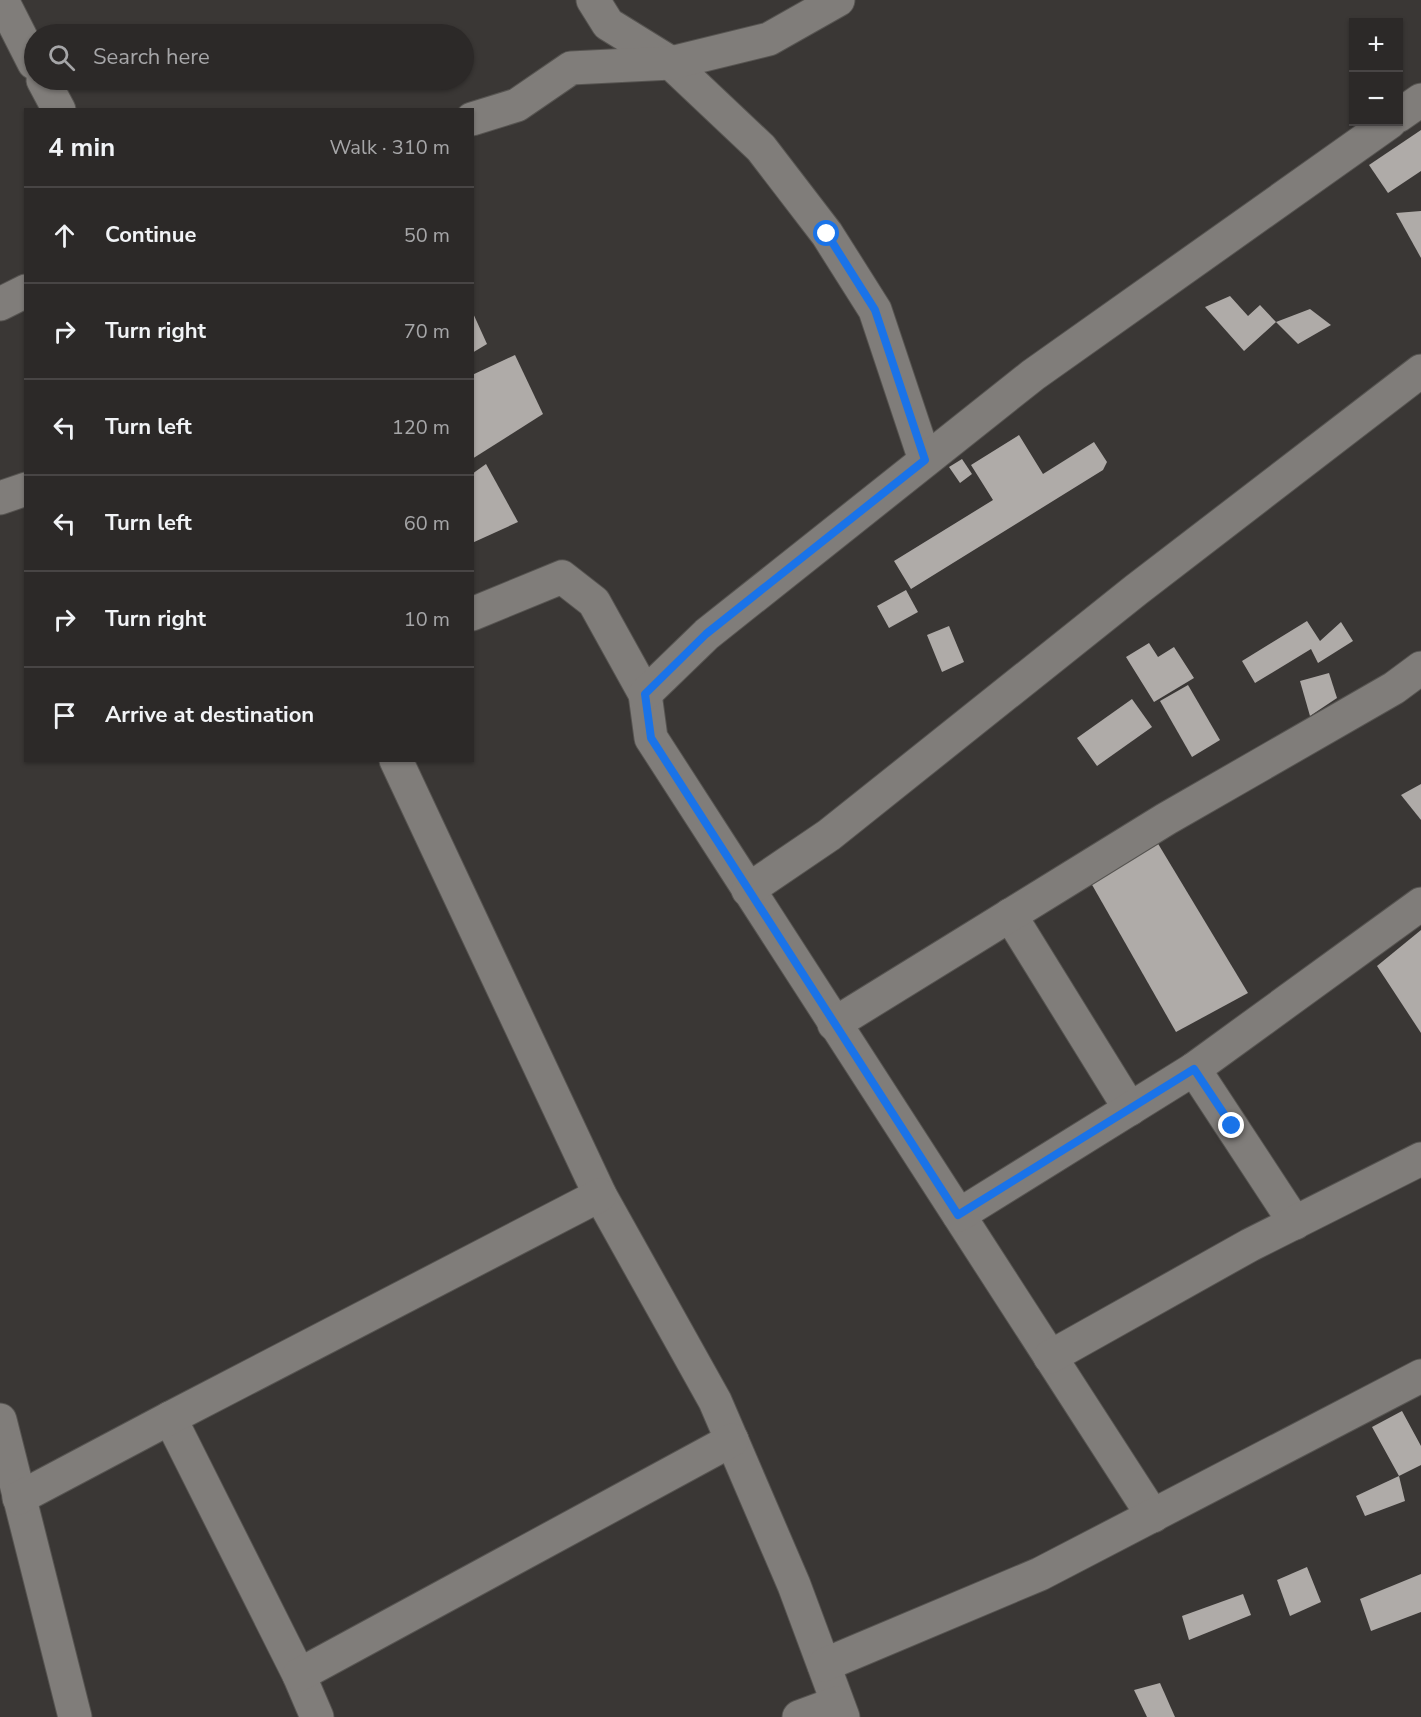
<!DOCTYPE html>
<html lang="en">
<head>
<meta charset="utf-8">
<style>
  :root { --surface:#2c2928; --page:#343130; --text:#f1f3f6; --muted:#a6a6a8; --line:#484545 }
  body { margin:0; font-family:"Nunito Sans",sans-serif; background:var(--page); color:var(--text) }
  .controls { position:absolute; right:18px; top:18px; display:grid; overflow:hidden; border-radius:0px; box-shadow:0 2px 4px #0004 }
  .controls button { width:54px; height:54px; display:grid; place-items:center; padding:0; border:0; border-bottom:2px solid var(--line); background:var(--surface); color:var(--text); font:30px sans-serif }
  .stop { position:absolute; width:18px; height:18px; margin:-14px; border:4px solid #1a73e8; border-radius:50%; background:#fff }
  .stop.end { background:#1a73e8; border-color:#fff; box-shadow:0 2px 6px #0008 }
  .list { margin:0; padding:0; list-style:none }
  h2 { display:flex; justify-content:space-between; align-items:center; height:78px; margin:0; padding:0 24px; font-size:26px }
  h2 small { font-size:20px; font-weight:400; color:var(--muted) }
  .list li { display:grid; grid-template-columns:39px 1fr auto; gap:18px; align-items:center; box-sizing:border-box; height:96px; padding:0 24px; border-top:2px solid var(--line) }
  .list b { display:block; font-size:22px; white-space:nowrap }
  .list em { font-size:20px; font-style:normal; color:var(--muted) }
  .icon { flex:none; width:33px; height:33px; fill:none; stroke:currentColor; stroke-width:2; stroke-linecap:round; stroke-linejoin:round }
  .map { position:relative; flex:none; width:1421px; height:1717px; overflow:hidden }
  .search { position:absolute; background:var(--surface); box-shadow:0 2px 4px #0004; left:24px; top:24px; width:450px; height:66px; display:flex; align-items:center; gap:15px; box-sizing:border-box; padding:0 21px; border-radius:33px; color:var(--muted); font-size:22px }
  .panel { position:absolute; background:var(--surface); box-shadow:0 2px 4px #0004; left:24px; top:108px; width:450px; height:654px; border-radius:0px }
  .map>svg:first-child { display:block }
  .building { fill:#afaba8 }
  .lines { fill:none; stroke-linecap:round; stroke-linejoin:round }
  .minor-casing { stroke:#565451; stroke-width:35 }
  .minor { stroke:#807d7a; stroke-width:33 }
  .route { stroke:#1a73e8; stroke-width:8 }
</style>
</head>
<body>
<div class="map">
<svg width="1421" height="1717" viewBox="0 0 1421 1717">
  <rect width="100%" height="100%" fill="#3a3735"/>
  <g class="building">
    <polygon points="1421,130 1421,171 1388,193 1369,165"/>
    <polygon points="1421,211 1421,258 1396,213"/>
    <polygon points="1230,296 1248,316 1260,305 1276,322 1310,309 1331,325 1298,344 1276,322 1244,351 1205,307"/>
    <polygon points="472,311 487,344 472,353"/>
    <polygon points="515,355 543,414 472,459 472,375"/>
    <polygon points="1019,435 1043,474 1094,442 1107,462 1103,470 911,589 894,561 993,500 971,465"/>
    <polygon points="962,459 972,474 960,483 949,467"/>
    <polygon points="486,464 518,522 472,543 472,474"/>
    <polygon points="906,590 918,612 889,628 877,606"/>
    <polygon points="1307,621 1320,641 1341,622 1353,641 1318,663 1311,649 1255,683 1242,661"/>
    <polygon points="949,626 964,662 942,672 927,635"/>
    <polygon points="1149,643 1158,657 1174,647 1194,678 1154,702 1126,657"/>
    <polygon points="1329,673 1337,698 1310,716 1300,681"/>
    <polygon points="1188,685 1220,740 1192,757 1160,701"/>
    <polygon points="1132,699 1152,727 1097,766 1077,738"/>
    <polygon points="1421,784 1421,820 1401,795"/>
    <polygon points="1157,842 1248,993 1176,1032 1091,883"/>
    <polygon points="1421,930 1421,1033 1377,966"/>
    <polygon points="1402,1411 1421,1446 1421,1465 1399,1476 1405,1501 1365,1516 1356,1496 1399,1476 1372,1427"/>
    <polygon points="1307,1567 1321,1602 1290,1616 1277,1580"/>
    <polygon points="1421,1574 1421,1612 1371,1631 1360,1599"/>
    <polygon points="1243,1594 1251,1615 1189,1640 1182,1616"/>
    <polygon points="1160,1683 1175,1717 1147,1717 1134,1690"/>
  </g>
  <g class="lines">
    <g class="minor-casing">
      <g id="minor">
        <polyline points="2,0 34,63"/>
        <polyline points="593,0 608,24 671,63 761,148 827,234 875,310 925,460"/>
        <polyline points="43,80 59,110"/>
        <polyline points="1398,116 1421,100"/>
        <polyline points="472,119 517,105 571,68 671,63 769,39 838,0"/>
        <polyline points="0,304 26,291"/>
        <polyline points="0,498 26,489"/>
        <polyline points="472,614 562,577 594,602 645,694 651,738 1153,1516"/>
        <polyline points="645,694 707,634 1033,375 1390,122"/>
        <polyline points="396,760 600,1195 715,1401 794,1585 843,1717"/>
        <polyline points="748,890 829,835 1136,590 1421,371"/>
        <polyline points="1010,915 1130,1109"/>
        <polyline points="834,1024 1166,819 1394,688 1421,668"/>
        <polyline points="1194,1069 1295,1223"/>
        <polyline points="959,1215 1194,1069 1421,904"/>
        <polyline points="1050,1357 1250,1245 1421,1159"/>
        <polyline points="170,1418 299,1675 317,1717"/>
        <polyline points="0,1420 75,1717"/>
        <polyline points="19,1498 170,1418 600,1195"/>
        <polyline points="824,1665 1040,1574 1421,1376"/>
        <polyline points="299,1675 732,1440"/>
        <polyline points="799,1717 837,1703"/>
      </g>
    </g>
    <use href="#minor" class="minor"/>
  </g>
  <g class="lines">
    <polyline class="route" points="827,234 875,310 925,460 706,634 645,694 651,738 958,1215 1194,1069 1232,1126"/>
  </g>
</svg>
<div class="controls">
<button>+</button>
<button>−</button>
</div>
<div class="stop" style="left:827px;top:234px"></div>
<div class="stop end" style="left:1232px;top:1126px"></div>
<div class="search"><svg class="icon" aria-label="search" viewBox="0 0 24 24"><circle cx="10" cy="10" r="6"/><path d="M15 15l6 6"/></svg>Search here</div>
<section class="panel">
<h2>4 min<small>Walk · 310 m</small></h2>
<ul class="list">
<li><svg class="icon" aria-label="ahead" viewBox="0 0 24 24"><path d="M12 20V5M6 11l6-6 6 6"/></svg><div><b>Continue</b></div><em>50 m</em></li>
<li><svg class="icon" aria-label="right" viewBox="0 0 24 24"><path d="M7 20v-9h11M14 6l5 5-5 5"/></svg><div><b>Turn right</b></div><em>70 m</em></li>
<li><svg class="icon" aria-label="left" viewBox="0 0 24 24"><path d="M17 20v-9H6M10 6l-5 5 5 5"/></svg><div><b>Turn left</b></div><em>120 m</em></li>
<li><svg class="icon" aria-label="left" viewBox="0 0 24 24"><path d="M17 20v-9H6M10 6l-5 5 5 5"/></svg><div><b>Turn left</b></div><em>60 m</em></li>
<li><svg class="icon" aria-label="right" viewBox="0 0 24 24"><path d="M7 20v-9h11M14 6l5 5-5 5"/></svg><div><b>Turn right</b></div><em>10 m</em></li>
<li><svg class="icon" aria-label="arrive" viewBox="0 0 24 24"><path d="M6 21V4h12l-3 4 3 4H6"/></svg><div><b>Arrive at destination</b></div></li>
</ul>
</section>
</div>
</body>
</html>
